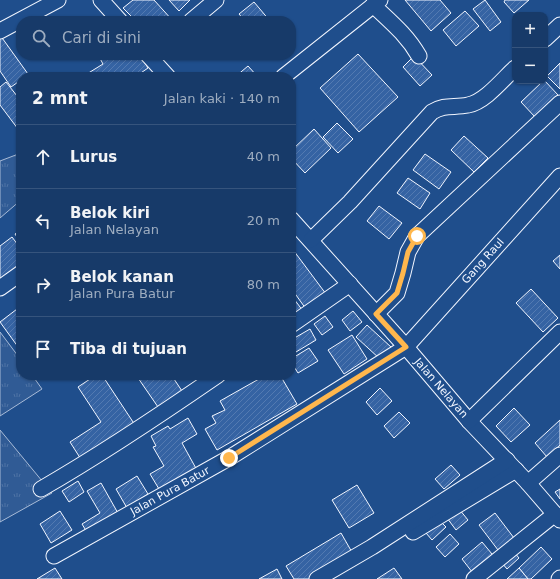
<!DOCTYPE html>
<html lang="id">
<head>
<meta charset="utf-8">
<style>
  :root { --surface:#173a69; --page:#244571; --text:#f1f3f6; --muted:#9eadc0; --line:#36547d }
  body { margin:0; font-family:"DejaVu Sans",sans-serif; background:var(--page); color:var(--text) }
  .controls { position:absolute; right:12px; top:12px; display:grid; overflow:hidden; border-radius:8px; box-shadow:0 1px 3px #0004 }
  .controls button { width:36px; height:36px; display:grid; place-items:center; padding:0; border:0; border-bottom:1px solid var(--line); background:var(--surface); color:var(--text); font:20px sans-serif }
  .stop { position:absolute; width:12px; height:12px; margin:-9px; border:3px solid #ffb74d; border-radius:50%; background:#fff }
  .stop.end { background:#ffb74d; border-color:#fff; box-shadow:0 1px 4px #0008 }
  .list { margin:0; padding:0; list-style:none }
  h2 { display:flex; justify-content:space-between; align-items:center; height:52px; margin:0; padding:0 16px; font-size:17px }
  h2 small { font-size:13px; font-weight:400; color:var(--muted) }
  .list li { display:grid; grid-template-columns:26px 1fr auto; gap:12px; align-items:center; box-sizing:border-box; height:64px; padding:0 16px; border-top:1px solid var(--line) }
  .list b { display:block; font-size:15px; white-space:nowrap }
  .list p { margin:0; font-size:13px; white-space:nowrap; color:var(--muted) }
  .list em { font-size:13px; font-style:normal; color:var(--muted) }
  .icon { flex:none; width:22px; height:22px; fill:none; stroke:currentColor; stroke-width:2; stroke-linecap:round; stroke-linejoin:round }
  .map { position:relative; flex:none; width:560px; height:579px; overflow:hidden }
  .search { position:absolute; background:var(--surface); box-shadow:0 1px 3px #0004; left:16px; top:16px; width:280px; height:44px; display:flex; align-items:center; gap:10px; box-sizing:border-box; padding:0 14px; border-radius:16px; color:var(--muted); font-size:15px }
  .panel { position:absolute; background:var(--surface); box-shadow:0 1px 3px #0004; left:16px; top:72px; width:280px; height:308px; border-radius:16px }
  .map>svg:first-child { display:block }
  .grass { fill:url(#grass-tufts); stroke:#a8bbd7 }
  .building { fill:url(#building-hatch); stroke:#f2f6ff }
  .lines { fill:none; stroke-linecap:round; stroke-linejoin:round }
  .street-casing { stroke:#f2f6ff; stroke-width:17 }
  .street { stroke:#1f4e8c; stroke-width:15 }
  .route { stroke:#ffb74d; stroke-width:5 }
  .labels { text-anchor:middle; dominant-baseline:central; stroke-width:3; stroke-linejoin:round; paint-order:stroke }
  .street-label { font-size:11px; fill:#f2f6ff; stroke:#1f4e8c }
</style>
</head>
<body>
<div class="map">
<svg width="560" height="579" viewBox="0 0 560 579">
  <defs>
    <pattern id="grass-tufts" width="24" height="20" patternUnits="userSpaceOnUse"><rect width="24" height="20" fill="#305b95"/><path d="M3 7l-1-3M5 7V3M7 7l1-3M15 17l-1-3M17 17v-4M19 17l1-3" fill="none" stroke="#4e73a5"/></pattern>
    <pattern id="building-hatch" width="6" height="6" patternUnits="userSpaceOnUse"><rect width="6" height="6" fill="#3563a3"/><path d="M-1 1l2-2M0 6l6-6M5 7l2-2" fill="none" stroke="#537ab1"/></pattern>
  </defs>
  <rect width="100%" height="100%" fill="#1f4e8c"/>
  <g class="grass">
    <polygon points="21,153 21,200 0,218 0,161"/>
    <polygon points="0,332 21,360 21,375 32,375 42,389 0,416"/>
    <polygon points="0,430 52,493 0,522"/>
  </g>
  <g class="building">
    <polygon points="133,0 154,0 173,21 136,21 123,8"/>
    <polygon points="169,0 190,0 179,11"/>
    <polygon points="405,0 440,0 451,13 431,31"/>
    <polygon points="485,0 501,22 490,31 473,9"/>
    <polygon points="505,0 529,0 514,13 504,2"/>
    <polygon points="254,2 270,21 245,21 239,14"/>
    <polygon points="465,11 479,26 456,46 443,30"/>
    <polygon points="0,35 28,74 25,77 21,77 21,80 11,87 0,71"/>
    <polygon points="358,54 398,97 359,132 320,88"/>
    <polygon points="98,55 140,55 148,68 135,77 82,77 103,64"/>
    <polygon points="414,56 432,75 420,86 403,67"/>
    <polygon points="560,63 560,89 547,76"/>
    <polygon points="248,66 258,77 235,77"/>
    <polygon points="543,81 545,81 558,95 535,117 521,102"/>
    <polygon points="6,82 21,101 21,133 0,105 0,87"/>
    <polygon points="337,123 353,139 338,153 323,137"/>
    <polygon points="314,129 331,148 305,173 291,158 291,151"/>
    <polygon points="464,136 488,158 474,172 451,150"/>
    <polygon points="425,154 451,172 439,189 413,170"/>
    <polygon points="408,178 430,193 420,209 397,193"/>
    <polygon points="379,206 402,223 389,239 367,221"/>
    <polygon points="21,230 21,243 15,234"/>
    <polygon points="12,237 21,249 21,265 0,281 0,246"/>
    <polygon points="291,247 326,294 306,309 291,288"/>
    <polygon points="560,255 560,269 553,261"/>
    <polygon points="531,289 558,318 543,332 516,303"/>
    <polygon points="294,299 303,311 291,321 291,301"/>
    <polygon points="21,306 21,351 0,322"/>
    <polygon points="353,311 362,322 350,331 342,320"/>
    <polygon points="325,316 333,327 322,335 314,324"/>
    <polygon points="367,325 391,347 380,359 356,337"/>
    <polygon points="310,329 316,340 291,355 291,340"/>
    <polygon points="352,335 367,359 344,374 328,350"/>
    <polygon points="309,348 318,361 298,373 291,362 291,359"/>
    <polygon points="96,375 102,375 137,428 84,464 70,442 101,422 78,387"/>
    <polygon points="136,375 173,375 172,376 182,391 158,407"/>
    <polygon points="266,375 280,375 297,404 217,450 205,429 216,423 212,416 225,410 220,401"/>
    <polygon points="380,388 392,401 377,415 366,402"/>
    <polygon points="514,408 530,425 511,442 496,426"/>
    <polygon points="399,412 410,423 394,438 384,426"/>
    <polygon points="188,418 197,434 182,443 198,472 162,494 150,474 164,466 153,447 156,446 151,436 168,426 170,429"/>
    <polygon points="560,420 560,445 547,457 535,443"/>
    <polygon points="451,465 460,475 444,489 435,479"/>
    <polygon points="137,476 148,494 127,508 116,489"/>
    <polygon points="78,481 84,492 69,502 62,491"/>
    <polygon points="101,483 119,515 88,534 82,524 100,513 87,491"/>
    <polygon points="357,485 374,513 349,528 332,500"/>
    <polygon points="560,489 560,499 555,492"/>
    <polygon points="459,509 468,520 456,530 447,518"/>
    <polygon points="60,511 72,530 51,543 40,524"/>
    <polygon points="495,513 514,538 498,550 479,525"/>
    <polygon points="439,520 446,527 432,540 426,533"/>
    <polygon points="341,533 353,554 312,579 294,579 286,566"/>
    <polygon points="450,534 459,544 445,557 436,547"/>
    <polygon points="482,542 497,560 476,577 462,559"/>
    <polygon points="541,547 552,559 531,579 528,579 519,568"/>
    <polygon points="514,552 519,558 507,569 502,563"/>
    <polygon points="55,568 62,579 37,579"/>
    <polygon points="394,568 402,579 377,579"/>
    <polygon points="519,568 528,579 507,579"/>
    <polygon points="277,569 282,579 259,579"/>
  </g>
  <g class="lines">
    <g class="street-casing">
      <g id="street">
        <polyline points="101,0 120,21"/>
        <path d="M 373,5 C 391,22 407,35 419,56"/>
        <polyline points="191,21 216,0"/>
        <polyline points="0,31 58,0"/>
        <polyline points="545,39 560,25"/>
        <polyline points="148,55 168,77"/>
        <polyline points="283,77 380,0"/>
        <polyline points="291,219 406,347 469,421 528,483 560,520"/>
        <path d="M 311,240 L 350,202 L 432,112 C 445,104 454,108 468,105 C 485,102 503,79 515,68"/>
        <polyline points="0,288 21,273"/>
        <polyline points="376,314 397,293 403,273 408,252 417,236 560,103"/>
        <polyline points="291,325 350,284"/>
        <polyline points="469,421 560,332"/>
        <polyline points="528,483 560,455"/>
        <path d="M 41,489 C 102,454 160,415 218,375"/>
        <polyline points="413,532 516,470"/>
        <polyline points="54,556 229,458 406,347 560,176"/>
        <polyline points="317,579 372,547 507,460"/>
        <polyline points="474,579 555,514"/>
        <polyline points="559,579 560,578"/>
      </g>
    </g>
    <use href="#street" class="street"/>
  </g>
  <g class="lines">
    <polyline class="route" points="229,458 406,347 376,314 397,293 403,273 408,252 417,236"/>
  </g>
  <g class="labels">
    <g class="street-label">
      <text transform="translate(483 261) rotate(-48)">Gang Raul</text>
      <text transform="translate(441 388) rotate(49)">Jalan Nelayan</text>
      <text transform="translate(170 491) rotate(-29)">Jalan Pura Batur</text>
    </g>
  </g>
</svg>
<div class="controls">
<button>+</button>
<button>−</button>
</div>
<div class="stop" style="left:417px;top:236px"></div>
<div class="stop end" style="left:229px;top:458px"></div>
<div class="search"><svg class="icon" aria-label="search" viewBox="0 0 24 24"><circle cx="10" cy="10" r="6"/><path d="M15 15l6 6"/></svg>Cari di sini</div>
<section class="panel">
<h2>2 mnt<small>Jalan kaki · 140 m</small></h2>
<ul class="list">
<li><svg class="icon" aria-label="ahead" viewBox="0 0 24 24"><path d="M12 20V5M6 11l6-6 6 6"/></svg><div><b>Lurus</b></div><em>40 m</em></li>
<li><svg class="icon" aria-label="left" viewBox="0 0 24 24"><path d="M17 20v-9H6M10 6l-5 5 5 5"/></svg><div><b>Belok kiri</b><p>Jalan Nelayan</p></div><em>20 m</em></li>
<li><svg class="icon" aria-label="right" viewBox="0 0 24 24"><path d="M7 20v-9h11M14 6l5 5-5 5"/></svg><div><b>Belok kanan</b><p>Jalan Pura Batur</p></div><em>80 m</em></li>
<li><svg class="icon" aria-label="arrive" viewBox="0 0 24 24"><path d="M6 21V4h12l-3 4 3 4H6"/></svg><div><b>Tiba di tujuan</b></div></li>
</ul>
</section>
</div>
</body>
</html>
